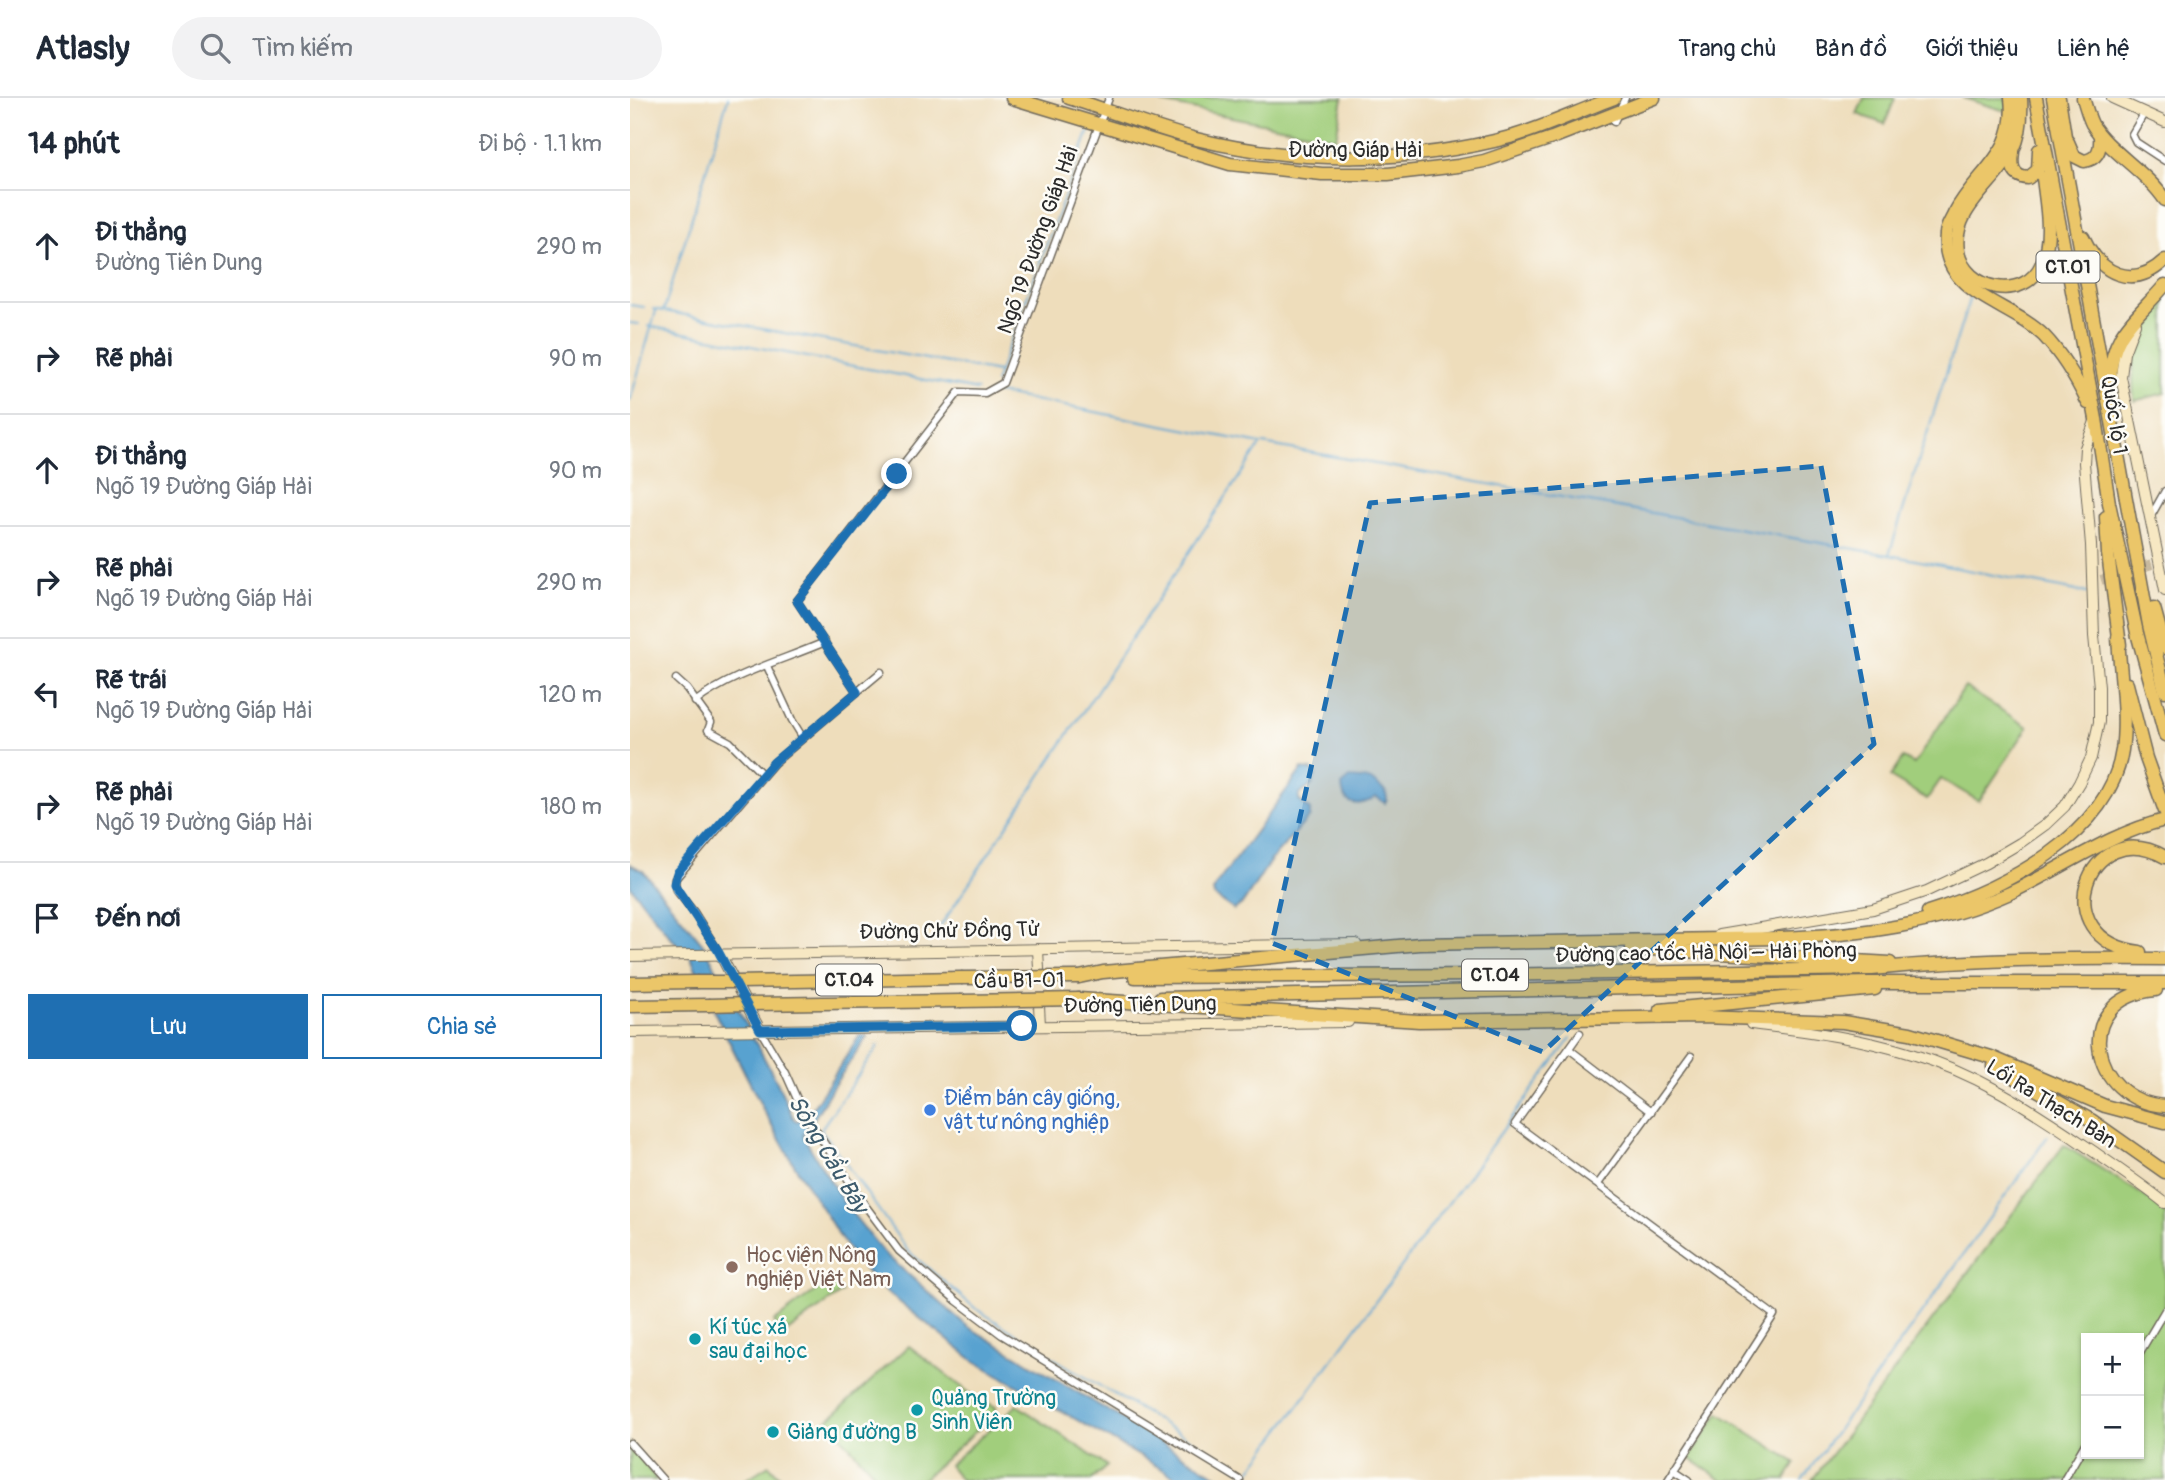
<!DOCTYPE html>
<html lang="vi">
<head>
<meta charset="utf-8">
<style>
  :root { --surface:#fff; --page:#f2f2f3; --text:#1f2937; --muted:#747a83; --line:#e0e1e3; --accent:#1f6fb2 }
  body { margin:0; font-family:Pangolin,sans-serif; background:var(--page); color:var(--text) }
  .controls { position:absolute; right:21px; bottom:21px; display:grid; overflow:hidden; border-radius:0px; box-shadow:0 2px 5px #0004 }
  .controls button { width:63px; height:63px; display:grid; place-items:center; padding:0; border:0; border-bottom:2px solid var(--line); background:var(--surface); color:var(--text); font:35px sans-serif }
  .stop { position:absolute; width:21px; height:21px; margin:-16px; border:5px solid #1f6fb2; border-radius:50%; background:#fff }
  .stop.end { background:#1f6fb2; border-color:#fff; box-shadow:0 2px 7px #0008 }
  .list { margin:0; padding:0; list-style:none }
  h2 { display:flex; justify-content:space-between; align-items:center; height:91px; margin:0; padding:0 28px; font-size:30px }
  h2 small { font-size:23px; font-weight:400; color:var(--muted) }
  .list li { display:grid; grid-template-columns:46px 1fr auto; gap:21px; align-items:center; box-sizing:border-box; height:112px; padding:0 28px; border-top:2px solid var(--line) }
  .list b { display:block; font-size:26px; white-space:nowrap }
  .list p { margin:0; font-size:23px; white-space:nowrap; color:var(--muted) }
  .list em { font-size:23px; font-style:normal; color:var(--muted) }
  .actions { display:flex; gap:14px; padding:21px 28px }
  .actions a { flex:1; padding:16px 0; border:2px solid var(--accent); border-radius:0px; text-align:center; font-size:24px; color:var(--accent) }
  .actions .main { background:var(--accent); color:#fff }
  .icon { flex:none; width:38px; height:38px; fill:none; stroke:currentColor; stroke-width:2; stroke-linecap:round; stroke-linejoin:round }
  .map { position:relative; flex:none; width:1535px; height:1382px; overflow:hidden }
  header { display:flex; align-items:center; gap:42px; box-sizing:border-box; height:98px; padding:0 35px; background:var(--surface); border-bottom:2px solid var(--line) }
  header strong { font-size:33px }
  nav { display:flex; gap:38px; margin-inline-start:auto; font-size:24px }
  .search { width:490px; height:63px; background:var(--page); display:flex; align-items:center; gap:18px; box-sizing:border-box; padding:0 24px; border-radius:38px; color:var(--muted); font-size:26px }
  main { display:flex }
  aside { flex:1; background:var(--surface) }
  .map>svg:first-child { display:block }
  .green { fill:#a1ce7c; stroke:#667c54; stroke-width:2; fill-rule:evenodd }
  .water { fill:#58a2d0; stroke:#42667e; stroke-width:2 }
  .pier { fill:#edb }
  .lines { fill:none; stroke-linecap:round; stroke-linejoin:round }
  .stream { stroke:#58a2d0; stroke-width:2 }
  .secondary-tunnel { stroke:#c7b99e; stroke-width:10; stroke-dasharray:10 5; stroke-linecap:butt }
  .street-casing { stroke:#6f695d; stroke-width:9 }
  .secondary-casing { stroke:#6f695d; stroke-width:12 }
  .primary-casing { stroke:#6f695d; stroke-width:13 }
  .highway-casing { stroke:#6f695d; stroke-width:15 }
  .street { stroke:#fff; stroke-width:6 }
  .secondary { stroke:#f7e8c3; stroke-width:10 }
  .primary { stroke:#ebc669; stroke-width:10 }
  .highway { stroke:#ebc669; stroke-width:12 }
  .highway-bridge-casing { stroke:#6f695d; stroke-width:15; stroke-linecap:butt }
  .highway-bridge { stroke:#ebc669; stroke-width:12 }
  .route { stroke:#1f6fb2; stroke-width:9 }
  .marked { fill:#1f6fb2; fill-opacity:0.2; stroke:#1f6fb2; stroke-width:5; stroke-dasharray:14 9; stroke-linejoin:round }
  .shop-dot { fill:#3f7fe0; stroke:#fdfcf7; stroke-width:2.5 }
  .education-dot { fill:#8d6e63; stroke:#fdfcf7; stroke-width:2.5 }
  .culture-dot { fill:#0f9aa8; stroke:#fdfcf7; stroke-width:2.5 }
  .labels { text-anchor:middle; dominant-baseline:central; stroke-width:5; stroke-linejoin:round; paint-order:stroke }
  .shield { fill:#fdfcf7; stroke:#6a6a68; stroke-width:2 }
  .shield-label { font-size:19px; font-weight:bold; fill:#2b2b2b }
  .street-label { font-size:21px; fill:#2b2b2b; stroke:#fdfcf7 }
  .shop-label { font-size:21px; fill:#366cbe; stroke:#fdfcf7; text-anchor:start }
  .education-label { font-size:21px; fill:#785e54; stroke:#fdfcf7; text-anchor:start }
  .culture-label { font-size:21px; fill:#0d838f; stroke:#fdfcf7; text-anchor:start }
  .water-label { font-size:23px; font-style:italic; fill:#3d5b6d; stroke:#fdfcf7 }
</style>
</head>
<body>
<header>
<strong>Atlasly</strong>
<div class="search"><svg class="icon" aria-label="search" viewBox="0 0 24 24"><circle cx="10" cy="10" r="6"/><path d="M15 15l6 6"/></svg>Tìm kiếm</div>
<nav><a>Trang chủ</a><a>Bản đồ</a><a>Giới thiệu</a><a>Liên hệ</a></nav>
</header>
<main>
<aside>
<h2>14 phút<small>Đi bộ · 1.1 km</small></h2>
<ul class="list">
<li><svg class="icon" aria-label="ahead" viewBox="0 0 24 24"><path d="M12 20V5M6 11l6-6 6 6"/></svg><div><b>Đi thẳng</b><p>Đường Tiên Dung</p></div><em>290 m</em></li>
<li><svg class="icon" aria-label="right" viewBox="0 0 24 24"><path d="M7 20v-9h11M14 6l5 5-5 5"/></svg><div><b>Rẽ phải</b></div><em>90 m</em></li>
<li><svg class="icon" aria-label="ahead" viewBox="0 0 24 24"><path d="M12 20V5M6 11l6-6 6 6"/></svg><div><b>Đi thẳng</b><p>Ngõ 19 Đường Giáp Hải</p></div><em>90 m</em></li>
<li><svg class="icon" aria-label="right" viewBox="0 0 24 24"><path d="M7 20v-9h11M14 6l5 5-5 5"/></svg><div><b>Rẽ phải</b><p>Ngõ 19 Đường Giáp Hải</p></div><em>290 m</em></li>
<li><svg class="icon" aria-label="left" viewBox="0 0 24 24"><path d="M17 20v-9H6M10 6l-5 5 5 5"/></svg><div><b>Rẽ trái</b><p>Ngõ 19 Đường Giáp Hải</p></div><em>120 m</em></li>
<li><svg class="icon" aria-label="right" viewBox="0 0 24 24"><path d="M7 20v-9h11M14 6l5 5-5 5"/></svg><div><b>Rẽ phải</b><p>Ngõ 19 Đường Giáp Hải</p></div><em>180 m</em></li>
<li><svg class="icon" aria-label="arrive" viewBox="0 0 24 24"><path d="M6 21V4h12l-3 4 3 4H6"/></svg><div><b>Đến nơi</b></div></li>
</ul>
<div class="actions"><a class="main">Lưu</a><a>Chia sẻ</a></div>
</aside>
<div class="map">
<svg width="1535" height="1382" viewBox="0 0 1535 1382">
  <rect width="100%" height="100%" fill="#fdfcf7"/>
  <filter id="ink" filterUnits="userSpaceOnUse"><feTurbulence type="fractalNoise" baseFrequency=".0143" numOctaves="2"/><feDisplacementMap in="SourceGraphic" scale="14" xChannelSelector="R" yChannelSelector="G"/><feConvolveMatrix kernelMatrix="1 2 1 2 8 2 1 2 1" color-interpolation-filters="sRGB"/></filter>
  <filter id="wash" filterUnits="userSpaceOnUse"><feTurbulence type="fractalNoise" baseFrequency=".00686" numOctaves="4" result="noise"/><feDisplacementMap in="SourceGraphic" scale="28" xChannelSelector="R" yChannelSelector="G"/><feGaussianBlur stdDeviation="1.57" result="paint"/><feColorMatrix in="noise" values="0 0 0 0 0 0 0 0 0 0 0 0 0 0 0 0 0 1.4 0 .05"/><feComposite in="paint" operator="in"/></filter>
  <g filter="url(#wash)">
    <rect width="100%" height="100%" fill="#edb"/>
    <g class="green">
      <polygon points="534,0 713,0 706,40 532,5"/>
      <polygon points="1234,0 1265,0 1255,26 1227,16"/>
      <polygon points="1333,0 1377,0 1379,14"/>
      <path d="M 1535,200 L 1535,295 L 1504,303 C 1500,259 1506,234 1535,200 Z"/>
      <polygon points="1335,589 1398,629 1349,703 1311,681 1297,701 1260,679 1273,660 1284,666"/>
      <path d="M 1434,1047 L 1535,1111 L 1535,1382 L 1182,1382 ZM 1456,1240 L 1509,1240 L 1509,1356 L 1456,1356 Z"/>
      <polygon points="201,1181 212,1194 153,1237 144,1224"/>
      <polygon points="279,1248 341,1296 366,1309 366,1315 292,1382 250,1382 197,1323"/>
      <polygon points="387,1307 477,1368 461,1382 331,1382 319,1367"/>
      <polygon points="1089,1315 1166,1365 1155,1382 1092,1382 1059,1360"/>
      <polygon points="0,1345 26,1381 26,1382 0,1382"/>
      <polygon points="139,1367 153,1382 115,1382"/>
    </g>
    <g class="water">
      <polygon points="672,671 682,672 686,677 682,687 669,697 669,702 680,712 680,718 641,762 613,805 604,812 584,798 583,793 586,787"/>
      <path d="M 720,680 L 741,682 L 756,694 L 757,702 L 755,705 L 746,699 C 731,709 713,710 712,687 Z"/>
      <polygon points="0,766 13,773 73,846 147,984 164,1021 167,1023 177,1019 230,937 238,938 202,990 184,1021 177,1028 173,1038 214,1105 254,1155 337,1228 594,1382 551,1382 343,1262 263,1199 244,1183 217,1150 163,1065 134,1013 83,911 59,855 54,853 41,840 0,788"/>
    </g>
    <polygon class="pier" points="95,880 110,910 80,911 68,881"/>
    <g class="lines">
      <g class="stream">
        <polyline points="0,207 14,209"/>
        <polyline points="23,211 368,274"/>
        <polyline points="34,212 98,0"/>
        <polyline points="0,225 9,226"/>
        <polyline points="18,228 347,292"/>
        <polyline points="365,285 460,30"/>
        <polyline points="0,303 26,213"/>
        <polyline points="633,346 1259,457 1457,495"/>
        <polyline points="1259,457 1340,199"/>
        <polyline points="304,838 631,346 362,294"/>
        <polyline points="249,947 191,1031 278,1153 345,1210 430,1264 628,1382"/>
        <polyline points="613,1382 941,940"/>
        <polyline points="1172,1382 1418,1038"/>
      </g>
    </g>
  </g>
  <g filter="url(#ink)">
    <g class="lines">
      <polyline class="secondary-tunnel" points="1471,482 1522,466"/>
      <g class="street-casing">
        <g id="street">
          <polyline points="1515,14 1502,36 1506,44 1535,63"/>
          <polyline points="984,24 995,0"/>
          <polyline points="1521,418 1535,393"/>
          <polyline points="137,568 162,622 173,640"/>
          <polyline points="46,581 57,591 81,624 78,632 100,644 133,677"/>
          <polyline points="227,594 251,574"/>
          <path d="M 65,604 C 103,575 151,563 195,544"/>
          <polyline points="90,856 64,814 46,792 45,781 144,665 227,594 167,503 329,294 355,295 373,285 479,0"/>
          <polyline points="130,932 155,974 171,1010 237,1110 269,1153 327,1203 372,1237 610,1382"/>
          <polyline points="950,935 885,1026 1144,1217 1038,1382"/>
          <polyline points="939,951 1021,1014"/>
          <polyline points="968,1086 1061,958"/>
          <polyline points="1509,1256 1535,1212"/>
          <polyline points="0,1345 33,1382"/>
          <polyline points="1044,1372 1059,1382"/>
          <polyline points="1434,1382 1456,1344"/>
        </g>
      </g>
      <g class="secondary-casing">
        <g id="secondary">
          <polyline points="1482,0 1535,24"/>
          <polyline points="1505,226 1494,255 1491,279 1535,492"/>
          <polyline points="1089,837 1243,811 1297,793 1356,765 1390,745 1415,727 1435,708 1449,685 1461,660 1469,624 1469,589 1464,538 1461,447 1454,365 1455,350 1466,321"/>
          <polyline points="408,851 409,871"/>
          <polyline points="90,856 130,932"/>
          <polyline points="0,858 726,846"/>
          <polyline points="409,907 410,928"/>
          <path d="M 1121,926 C 1174,933 1227,939 1278,955 C 1345,974 1400,1010 1457,1049 C 1483,1067 1510,1085 1535,1105"/>
          <polyline points="0,934 718,924"/>
        </g>
      </g>
      <g class="primary-casing">
        <polyline id="primary" points="1430,0 1438,51"/>
      </g>
      <g class="highway-casing">
        <g id="highway">
          <polyline points="382,0 600,66 692,76 758,76 828,68 854,63 922,40 1024,0"/>
          <path d="M 439,0 C 481,13 523,30 566,41 C 669,66 781,66 884,38 C 917,28 951,12 984,0"/>
          <path d="M 1381,0 C 1388,57 1346,73 1324,116 C 1321,123 1316,129 1316,136 C 1310,196 1380,204 1414,238 C 1433,258 1446,280 1458,305"/>
          <path d="M 1391,0 C 1392,18 1391,36 1383,52 C 1366,86 1321,111 1328,153 C 1334,193 1396,205 1412,165 C 1423,138 1416,107 1413,80"/>
          <polyline points="1406,0 1466,321 1479,405 1507,535 1535,637"/>
          <polyline points="1423,0 1519,527 1535,593"/>
          <path d="M 1453,0 C 1456,9 1458,18 1462,26 C 1478,53 1516,73 1535,102"/>
          <path d="M 1438,44 L 1444,58 L 1454,63 C 1468,61 1471,51 1470,38"/>
          <path d="M 1383,54 C 1381,67 1382,79 1398,80 L 1408,72 L 1409,52"/>
          <path d="M 1453,139 C 1470,176 1502,193 1535,162"/>
          <path d="M 1480,281 C 1481,234 1507,220 1535,187"/>
          <polyline points="1476,419 1478,456 1490,547"/>
          <polyline points="1524,510 1535,550"/>
          <polyline points="1497,586 1516,660 1535,713"/>
          <path d="M 1298,814 C 1372,791 1480,737 1492,652 C 1497,616 1490,576 1488,539"/>
          <polyline points="1002,850 1260,865"/>
          <path d="M 1510,854 C 1413,842 1457,715 1535,759"/>
          <path d="M 449,879 L 473,874 L 790,846 L 1150,840 C 1228,837 1309,827 1380,795 C 1431,771 1480,735 1535,722"/>
          <path d="M 505,879 L 862,877 L 1242,871 C 1339,861 1438,860 1535,861"/>
          <polyline points="107,884 331,880"/>
          <polyline points="0,885 66,884"/>
          <path d="M 1526,892 C 1439,900 1459,1003 1535,1008"/>
          <polyline points="530,900 1240,885 1535,885"/>
          <polyline points="449,901 789,923 1072,919 1213,924 1280,935 1361,959 1475,1008 1535,1024"/>
          <polyline points="118,906 330,903"/>
          <polyline points="0,908 78,907"/>
          <polyline points="1030,912 1245,891"/>
          <polyline points="1364,968 1461,1022 1535,1074"/>
        </g>
      </g>
      <use href="#street" class="street"/>
      <use href="#secondary" class="secondary"/>
      <use href="#primary" class="primary"/>
      <use href="#highway" class="highway"/>
      <g class="highway-bridge-casing">
        <g id="highway-bridge">
          <polyline points="331,880 449,879"/>
          <polyline points="66,884 107,884"/>
          <polyline points="330,903 449,901"/>
          <polyline points="78,907 118,906"/>
        </g>
      </g>
      <use href="#highway-bridge" class="highway-bridge"/>
    </g>
  </g>
  <g class="lines" filter="url(#ink)">
    <polyline class="route" points="267,376 167,503 227,594 144,664 47,775 44,786 87,851 130,932 392,928"/>
  </g>
  <path class="marked" d="M 1191,368 L 1244,646 L 913,954 L 642,845 L 740,405 Z"/>
  <circle class="shop-dot" cx="300" cy="1012" r="7"/>
  <circle class="education-dot" cx="102" cy="1169" r="7"/>
  <g class="culture-dot">
    <circle cx="65" cy="1241" r="7"/>
    <circle cx="287" cy="1312" r="7"/>
    <circle cx="143" cy="1334" r="7"/>
  </g>
  <g class="labels">
    <g class="shield">
      <rect x="1406.5" y="153.5" width="63" height="31" rx="5"/>
      <rect x="832" y="861.5" width="66" height="31" rx="5"/>
      <rect x="186" y="866.5" width="66" height="31" rx="5"/>
    </g>
    <g class="shield-label">
      <text x="1438" y="169">CT.01</text>
      <text x="865" y="877">CT.04</text>
      <text x="219" y="882">CT.04</text>
    </g>
    <g class="street-label">
      <text x="725" y="52">Đường Giáp Hải</text>
      <text transform="translate(408 142) rotate(-70)">Ngõ 19 Đường Giáp Hải</text>
      <text transform="translate(1484 317) rotate(81)">Quốc lộ 1</text>
      <text transform="translate(320 833) rotate(-1)">Đường Chử Đồng Tử</text>
      <text transform="translate(1076 855) rotate(-1)">Đường cao tốc Hà Nội – Hải Phòng</text>
      <text transform="translate(389 883) rotate(-1)">Cầu B1-01</text>
      <text transform="translate(510 907) rotate(-1)">Đường Tiên Dung</text>
      <text transform="translate(1421 1006) rotate(32)">Lối Ra Thạch Bàn</text>
    </g>
    <g class="shop-label">
      <text x="314" y="1000">Điểm bán cây giống,<tspan x="314" dy="24">vật tư nông nghiệp</tspan></text>
    </g>
    <g class="education-label">
      <text x="116" y="1157">Học viện Nông<tspan x="116" dy="24">nghiệp Việt Nam</tspan></text>
    </g>
    <g class="culture-label">
      <text x="79" y="1229">Kí túc xá<tspan x="79" dy="24">sau đại học</tspan></text>
      <text x="301" y="1300">Quảng Trường<tspan x="301" dy="24">Sinh Viên</tspan></text>
      <text x="157" y="1334">Giảng đường B</text>
    </g>
    <g class="water-label">
      <text transform="translate(198 1056) rotate(59)">Sông Cầu Bây</text>
    </g>
  </g>
</svg>
<div class="controls">
<button>+</button>
<button>−</button>
</div>
<div class="stop" style="left:392px;top:928px"></div>
<div class="stop end" style="left:267px;top:376px"></div>
</div>
</main>
</body>
</html>
